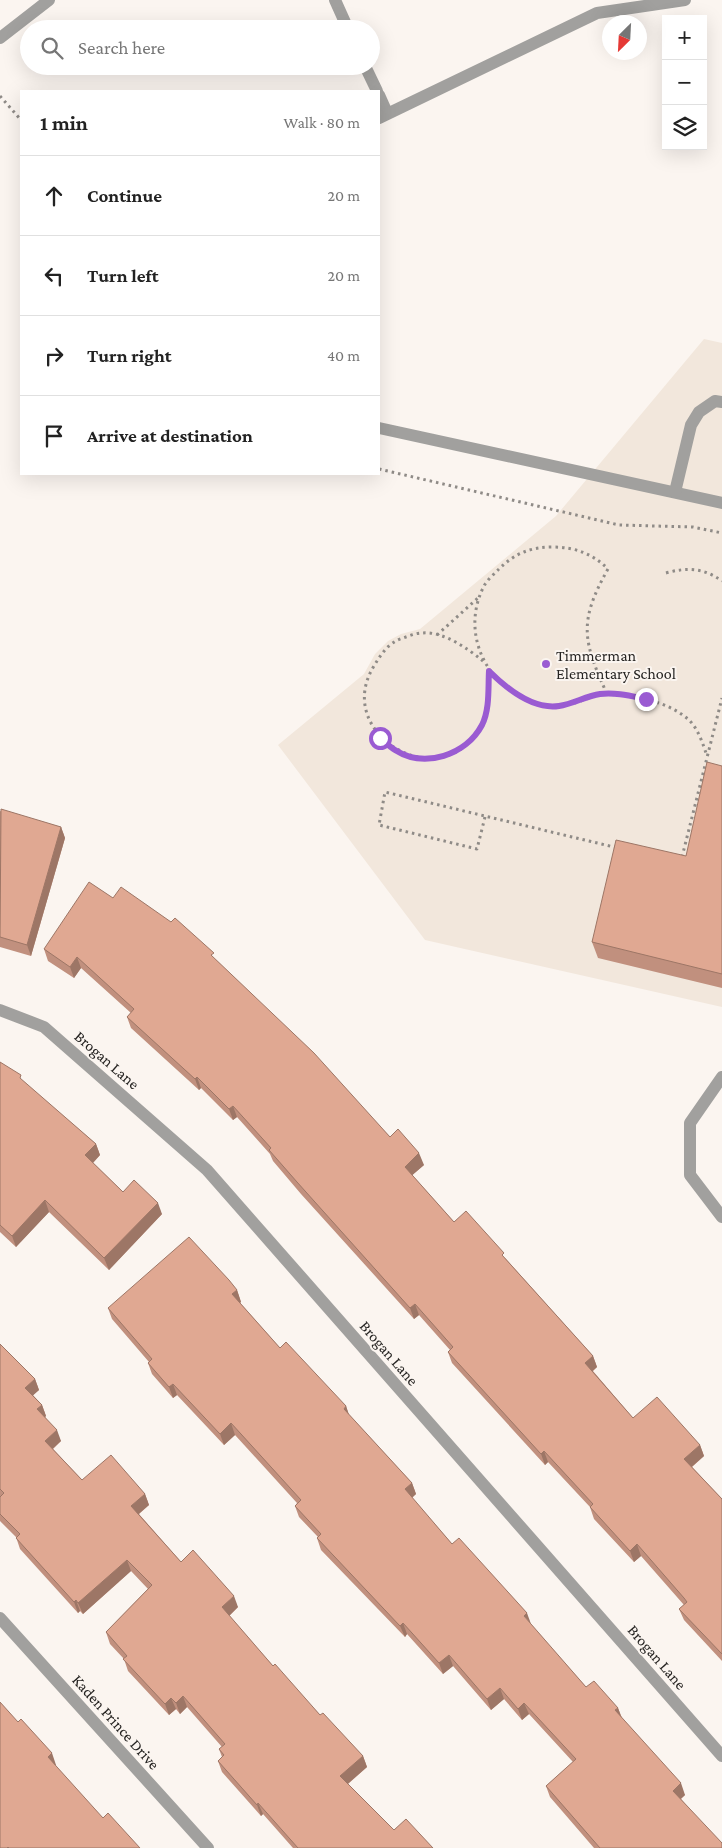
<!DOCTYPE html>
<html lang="en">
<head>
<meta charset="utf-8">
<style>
  :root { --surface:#fff; --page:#f2f2f2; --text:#222; --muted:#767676; --line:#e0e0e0 }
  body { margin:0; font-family:"Crimson Pro",serif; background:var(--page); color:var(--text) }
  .controls { position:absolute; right:15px; top:15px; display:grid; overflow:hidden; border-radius:0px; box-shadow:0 5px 20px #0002 }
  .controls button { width:45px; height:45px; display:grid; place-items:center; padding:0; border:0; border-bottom:1px solid var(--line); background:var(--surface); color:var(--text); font:25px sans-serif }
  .compass { position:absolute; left:602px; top:15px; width:45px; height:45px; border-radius:50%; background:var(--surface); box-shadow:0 5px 20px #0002; rotate:204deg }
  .stop { position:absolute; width:15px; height:15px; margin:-11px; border:4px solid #9a5bd2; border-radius:50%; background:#fff }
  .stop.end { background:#9a5bd2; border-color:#fff; box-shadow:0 1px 5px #0008 }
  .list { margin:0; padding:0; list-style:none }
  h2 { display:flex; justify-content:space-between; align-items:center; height:65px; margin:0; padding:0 20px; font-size:21px }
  h2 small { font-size:16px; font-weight:400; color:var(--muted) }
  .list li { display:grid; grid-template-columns:32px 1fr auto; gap:15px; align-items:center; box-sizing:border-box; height:80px; padding:0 20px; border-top:1px solid var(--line) }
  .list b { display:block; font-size:19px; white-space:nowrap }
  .list em { font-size:16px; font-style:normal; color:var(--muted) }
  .icon { flex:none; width:28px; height:28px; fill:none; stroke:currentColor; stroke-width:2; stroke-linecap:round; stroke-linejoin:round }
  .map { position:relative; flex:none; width:722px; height:1848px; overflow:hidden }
  .search { position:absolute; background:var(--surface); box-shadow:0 5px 20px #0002; left:20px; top:20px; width:360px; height:55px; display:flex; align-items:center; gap:12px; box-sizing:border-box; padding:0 18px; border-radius:28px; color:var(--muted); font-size:19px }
  .panel { position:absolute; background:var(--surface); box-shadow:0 5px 20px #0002; left:20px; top:90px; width:360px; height:385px; border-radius:0px }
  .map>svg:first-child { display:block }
  .built { fill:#f2e7dc }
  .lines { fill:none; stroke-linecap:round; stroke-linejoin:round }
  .path { stroke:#8f8b87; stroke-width:3; stroke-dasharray:2.5 4; stroke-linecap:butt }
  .minor { stroke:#a1a09e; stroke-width:12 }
  .wall { fill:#c1907e }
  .shaded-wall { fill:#9d7666 }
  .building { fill:#e0a892; stroke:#9d7666 }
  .route { stroke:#9a5bd2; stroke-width:6 }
  .poi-dot { fill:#9a5bd2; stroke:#fbf5f0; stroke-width:2 }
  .labels { text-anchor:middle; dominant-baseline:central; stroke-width:4; stroke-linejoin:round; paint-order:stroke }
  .poi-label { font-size:16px; fill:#262422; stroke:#fbf5f0; text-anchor:start }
  .street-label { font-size:16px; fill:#262422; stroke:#fbf5f0 }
</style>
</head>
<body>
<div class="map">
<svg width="722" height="1848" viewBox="0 0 722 1848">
  <rect width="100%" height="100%" fill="#fbf5f0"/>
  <polygon class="built" points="704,339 722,343 722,1007 425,940 278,745 364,674 375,654 388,641 401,634 420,629 556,516"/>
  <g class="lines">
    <g class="path">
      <polyline points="0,96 21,120"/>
      <polyline points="379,469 619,525 693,527 722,533"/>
      <path d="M 666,573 C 687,567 704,568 722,581"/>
      <polyline points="437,635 479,597"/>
      <path d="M 483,661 C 467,648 443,631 422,633 C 416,633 409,636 403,638 C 389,642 381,654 374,666 C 331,735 444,800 482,724 C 490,709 488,688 489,672"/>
      <path d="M 607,694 C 583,641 578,622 608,569 C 593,554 575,547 553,547 C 531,547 515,553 499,569 C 494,574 487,580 484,586 C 456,640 496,704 556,706 C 570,707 587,698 600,694 C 630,695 664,699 688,719 C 698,728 703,744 707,756"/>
      <polyline points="485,817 477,849 379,825 385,792 618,848"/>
      <polyline points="682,857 722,698"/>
    </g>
    <g class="minor">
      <polyline points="335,0 348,29"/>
      <polyline points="0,38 49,0"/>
      <polyline points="365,66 377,91"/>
      <polyline points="379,95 387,113"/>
      <polyline points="379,118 597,13 685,0"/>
      <polyline points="379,428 722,503"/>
      <polyline points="675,492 691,425 699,412 715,401 722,402"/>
      <polyline points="0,1010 44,1027 207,1170 722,1756"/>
      <polyline points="722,1077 690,1123 690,1175 722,1217"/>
      <polyline points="0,1618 208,1848"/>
    </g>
  </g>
  <g class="wall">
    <polygon points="722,766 722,988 598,958 592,942 686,856"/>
    <polygon points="0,811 61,827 65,838 31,956 0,947"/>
    <polygon points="113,898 216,960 390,1137 424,1165 412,1175 454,1222 505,1258 593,1356 597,1367 593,1371 633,1418 700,1445 704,1456 692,1467 722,1499 722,1661 684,1620 679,1609 684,1605 641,1556 634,1562 594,1519 590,1507 548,1462 545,1465 452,1363 448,1352 450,1350 419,1315 414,1319 301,1194 273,1161 270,1154 237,1117 233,1120 201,1088 199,1090 131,1028 127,1017 131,1013 81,968 74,978 48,961 44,949"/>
    <polygon points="0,1062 96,1144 100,1155 93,1163 123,1192 162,1214 109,1270 49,1212 16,1247 0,1232"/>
    <polygon points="237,1290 241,1302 240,1303 280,1348 346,1406 349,1415 412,1483 416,1494 412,1498 452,1544 531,1625 586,1687 618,1708 622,1718 685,1795 681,1799 722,1848 594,1848 550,1797 546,1786 573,1762 529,1714 522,1720 504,1699 491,1710 453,1666 443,1674 407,1634 405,1637 321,1550 317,1538 318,1537 299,1517 295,1506 297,1503 235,1435 224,1445 177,1395 173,1398 152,1374 148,1363 149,1362 112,1319 108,1308"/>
    <polygon points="0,1344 35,1379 39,1390 33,1395 42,1405 46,1416 45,1417 61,1441 53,1449 82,1480 145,1494 149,1505 139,1514 181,1562 238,1607 229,1616 273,1666 320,1715 363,1756 367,1767 348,1784 394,1830 433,1848 293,1848 263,1814 261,1816 222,1772 218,1761 222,1757 219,1749 222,1747 187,1707 180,1714 176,1709 169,1715 128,1671 124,1659 110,1644 106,1632 148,1589 131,1571 83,1614 80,1611 78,1613 20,1549 16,1537 0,1521 0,1497 1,1496 0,1496"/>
  </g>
  <g class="shaded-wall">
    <polygon points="61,827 65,838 31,956 27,945"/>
    <polygon points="77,957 81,968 74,978 70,967"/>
    <polygon points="197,1077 201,1088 199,1090 195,1079"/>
    <polygon points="233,1106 237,1117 233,1120 229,1109"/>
    <polygon points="96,1144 100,1155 89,1167 85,1155"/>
    <polygon points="419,1153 424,1165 409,1178 405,1167"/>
    <polygon points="45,1200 49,1212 16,1247 12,1236"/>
    <polygon points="158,1203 162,1214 109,1270 104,1258"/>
    <polygon points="237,1290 241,1302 236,1306 232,1294"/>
    <polygon points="415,1304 419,1315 414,1319 410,1308"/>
    <polygon points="593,1356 597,1367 589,1374 585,1363"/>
    <polygon points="35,1379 39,1390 29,1399 25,1388"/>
    <polygon points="173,1384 177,1395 173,1398 169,1387"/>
    <polygon points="42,1405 46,1416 41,1421 37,1409"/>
    <polygon points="346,1406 350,1418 344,1409"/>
    <polygon points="231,1423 235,1435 224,1445 220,1434"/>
    <polygon points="57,1430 61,1441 49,1452 45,1441"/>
    <polygon points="700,1445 704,1456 688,1470 684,1459"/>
    <polygon points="544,1451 548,1462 545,1465 541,1454"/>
    <polygon points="412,1483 416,1494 409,1500 405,1489"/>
    <polygon points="145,1494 149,1505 135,1517 131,1506"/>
    <polygon points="637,1544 641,1556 634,1562 630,1551"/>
    <polygon points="127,1560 131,1571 83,1614 78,1603"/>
    <polygon points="234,1596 238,1607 226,1619 222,1607"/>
    <polygon points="76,1600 80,1611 78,1613 74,1602"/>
    <polygon points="527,1613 531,1624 524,1616"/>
    <polygon points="403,1623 407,1634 405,1637 400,1626"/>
    <polygon points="449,1655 453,1666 443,1674 439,1663"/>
    <polygon points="500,1688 504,1699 491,1710 487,1699"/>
    <polygon points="183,1696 187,1707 180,1714 176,1703"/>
    <polygon points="171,1698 176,1709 169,1715 165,1704"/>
    <polygon points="524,1703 529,1714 522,1720 518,1709"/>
    <polygon points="618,1708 622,1719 615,1710"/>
    <polygon points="52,1753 56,1765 52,1768 48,1757"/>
    <polygon points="363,1756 367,1767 344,1787 340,1776"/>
    <polygon points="681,1783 685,1795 677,1802 673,1791"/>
    <polygon points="258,1803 263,1814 261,1816 257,1805"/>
  </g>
  <g class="building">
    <polygon points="707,762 722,766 722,974 592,942 616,840 686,856"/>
    <polygon points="1,809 61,827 27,945 0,937"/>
    <polygon points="89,882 113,898 121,887 171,922 175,918 214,953 211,955 314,1053 390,1137 398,1129 419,1153 405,1167 454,1222 466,1211 504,1253 502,1255 593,1356 585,1363 633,1418 657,1397 700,1445 684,1459 722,1499 722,1654 679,1609 687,1602 684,1598 637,1544 630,1551 590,1507 593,1504 544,1451 541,1454 448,1352 453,1347 415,1304 410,1308 297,1182 269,1150 271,1148 233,1106 229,1109 197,1077 195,1079 127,1017 134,1009 77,957 70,967 44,949"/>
    <polygon points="0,1062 21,1075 20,1078 96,1144 85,1155 123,1192 134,1180 158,1203 104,1258 45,1200 12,1236 0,1225"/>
    <polygon points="189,1237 229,1280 237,1290 232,1294 280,1348 286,1342 346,1406 344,1409 412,1483 405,1489 452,1544 459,1538 527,1613 524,1616 586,1687 594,1681 618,1708 615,1710 681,1783 673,1791 722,1843 722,1848 600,1848 546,1786 576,1759 524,1703 518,1709 500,1688 487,1699 449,1655 439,1663 403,1623 400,1626 317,1538 321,1534 295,1506 301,1500 231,1423 220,1434 173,1384 169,1387 148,1363 152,1359 108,1308"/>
    <polygon points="0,1344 35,1379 25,1388 42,1405 37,1409 57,1430 45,1441 82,1480 111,1455 145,1494 131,1506 181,1562 193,1550 234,1596 222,1607 273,1666 275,1664 320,1715 323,1713 363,1756 340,1776 394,1830 406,1819 433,1848 298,1848 258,1803 257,1805 218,1761 224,1755 219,1749 225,1744 183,1696 176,1703 171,1698 165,1704 123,1659 127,1656 106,1632 152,1585 127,1560 78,1603 76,1600 74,1602 16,1538 20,1534 0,1514 0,1497 4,1493 0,1489"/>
    <polygon points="0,1702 18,1722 21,1719 52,1753 48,1757 103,1818 108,1813 140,1848 9,1848 8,1847 7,1848 0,1848"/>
  </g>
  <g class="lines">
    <path class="route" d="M 380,738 C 385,742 390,747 395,750 C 425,769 466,755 482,725 C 490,709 488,688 489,671 C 506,688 533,710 559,706 C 573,704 586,696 600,694 C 615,692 631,696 646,699"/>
  </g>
  <circle class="poi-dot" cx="546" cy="664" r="5"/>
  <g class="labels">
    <g class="poi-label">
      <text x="556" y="655">Timmerman<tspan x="556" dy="18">Elementary School</tspan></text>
    </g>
    <g class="street-label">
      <text transform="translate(107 1060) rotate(41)">Brogan Lane</text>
      <text transform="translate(389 1353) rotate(49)">Brogan Lane</text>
      <text transform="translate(657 1657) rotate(49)">Brogan Lane</text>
      <text transform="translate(116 1722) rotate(48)">Kaden Prince Drive</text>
    </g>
  </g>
</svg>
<div class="controls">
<button>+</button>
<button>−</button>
<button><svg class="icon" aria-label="layers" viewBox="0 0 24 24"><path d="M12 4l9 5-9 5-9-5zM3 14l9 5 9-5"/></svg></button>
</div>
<svg class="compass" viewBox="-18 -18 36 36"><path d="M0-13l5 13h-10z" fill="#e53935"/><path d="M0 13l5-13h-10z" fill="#767676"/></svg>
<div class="stop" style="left:380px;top:738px"></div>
<div class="stop end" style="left:646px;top:699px"></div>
<div class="search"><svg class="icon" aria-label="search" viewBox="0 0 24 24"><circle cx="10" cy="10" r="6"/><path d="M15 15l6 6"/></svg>Search here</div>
<section class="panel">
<h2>1 min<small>Walk · 80 m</small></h2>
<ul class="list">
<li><svg class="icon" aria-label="ahead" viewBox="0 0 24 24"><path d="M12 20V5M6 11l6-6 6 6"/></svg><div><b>Continue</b></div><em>20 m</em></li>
<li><svg class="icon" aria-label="left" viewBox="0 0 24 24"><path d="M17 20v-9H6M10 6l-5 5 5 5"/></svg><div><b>Turn left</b></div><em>20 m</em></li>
<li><svg class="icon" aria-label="right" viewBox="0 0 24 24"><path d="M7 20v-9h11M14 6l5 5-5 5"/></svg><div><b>Turn right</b></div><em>40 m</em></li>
<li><svg class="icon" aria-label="arrive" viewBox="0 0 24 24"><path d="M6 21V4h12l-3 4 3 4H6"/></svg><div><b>Arrive at destination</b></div></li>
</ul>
</section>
</div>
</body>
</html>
